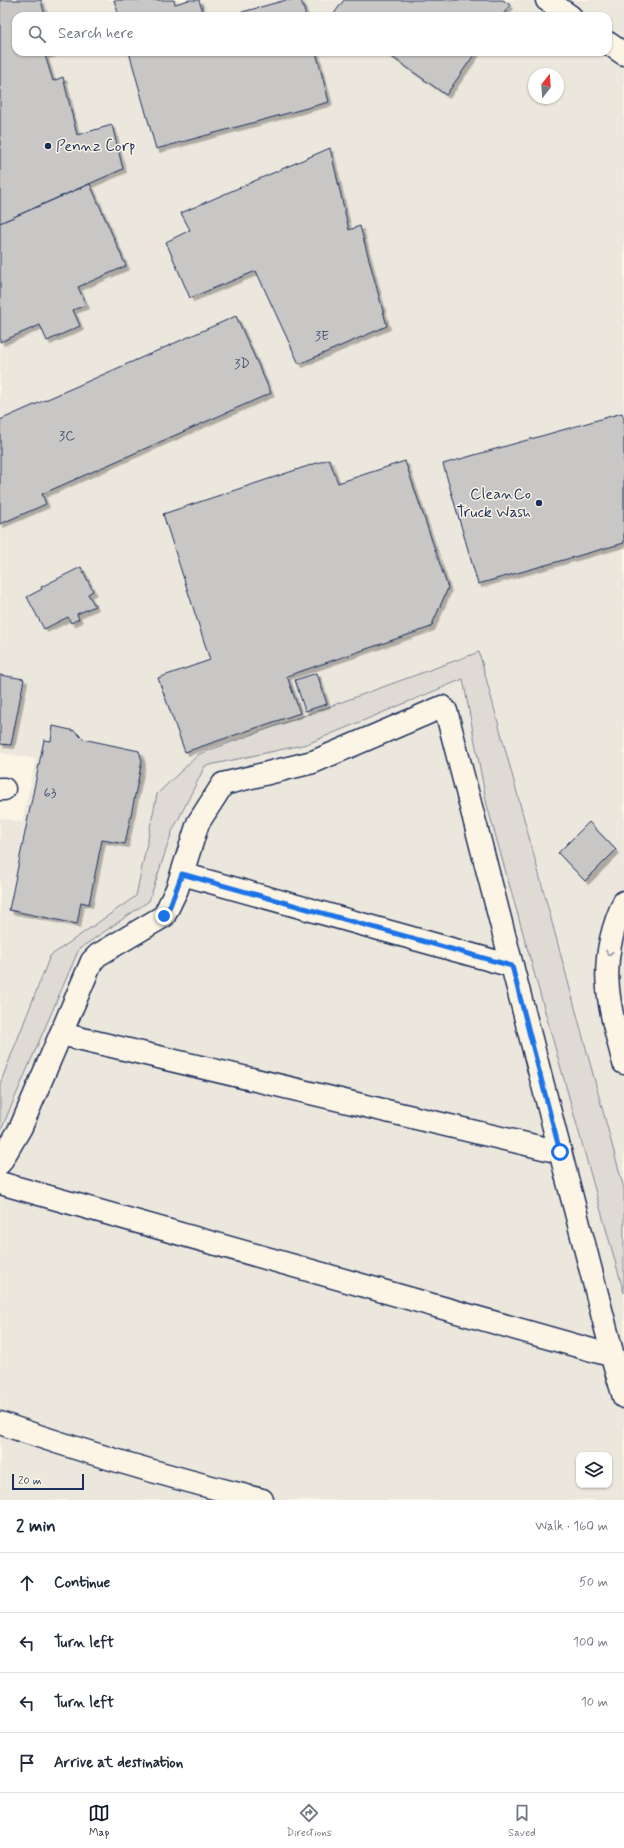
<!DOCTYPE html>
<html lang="en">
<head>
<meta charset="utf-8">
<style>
  :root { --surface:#fff; --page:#f6f6f7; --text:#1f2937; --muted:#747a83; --line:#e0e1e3; --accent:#111827 }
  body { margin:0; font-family:Mynerve,sans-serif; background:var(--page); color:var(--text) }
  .controls { position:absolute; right:12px; bottom:12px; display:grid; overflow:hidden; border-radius:8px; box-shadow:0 1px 3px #0004 }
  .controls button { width:36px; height:36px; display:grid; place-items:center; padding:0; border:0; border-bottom:1px solid var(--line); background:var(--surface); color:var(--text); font:20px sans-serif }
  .compass { position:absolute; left:528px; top:68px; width:36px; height:36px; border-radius:50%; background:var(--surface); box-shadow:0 1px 3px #0004; rotate:17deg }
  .scale { position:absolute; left:12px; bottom:10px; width:72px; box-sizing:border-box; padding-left:4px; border:2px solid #1b2f5e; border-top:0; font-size:11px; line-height:14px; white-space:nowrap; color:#1b2f5e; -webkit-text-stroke:3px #fcf5e5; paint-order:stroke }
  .stop { position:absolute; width:12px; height:12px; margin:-9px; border:3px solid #1a73e8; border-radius:50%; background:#fff }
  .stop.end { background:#1a73e8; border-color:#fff; box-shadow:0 1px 4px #0008 }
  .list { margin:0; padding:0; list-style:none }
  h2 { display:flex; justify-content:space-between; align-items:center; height:52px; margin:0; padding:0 16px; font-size:17px }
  h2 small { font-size:13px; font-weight:400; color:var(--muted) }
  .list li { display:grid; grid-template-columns:26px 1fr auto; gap:12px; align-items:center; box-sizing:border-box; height:60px; padding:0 16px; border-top:1px solid var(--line) }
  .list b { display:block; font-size:15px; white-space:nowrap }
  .list em { font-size:13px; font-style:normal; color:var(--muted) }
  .icon { flex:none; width:22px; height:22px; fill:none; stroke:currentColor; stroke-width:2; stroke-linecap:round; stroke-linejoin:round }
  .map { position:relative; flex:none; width:624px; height:1500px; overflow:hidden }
  .search { position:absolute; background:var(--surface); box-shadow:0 1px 3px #0004; left:12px; right:12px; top:12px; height:44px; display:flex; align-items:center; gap:10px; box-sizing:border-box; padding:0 14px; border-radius:12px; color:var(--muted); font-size:15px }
  .sheet { height:292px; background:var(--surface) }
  nav { display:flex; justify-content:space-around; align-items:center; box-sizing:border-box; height:56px; border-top:1px solid var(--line); background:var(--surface); font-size:11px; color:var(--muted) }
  nav a { display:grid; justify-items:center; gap:2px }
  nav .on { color:var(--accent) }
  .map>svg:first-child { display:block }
  .built { fill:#ece7dc; fill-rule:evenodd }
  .green { fill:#dfdbd4; stroke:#7d8599 }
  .building { fill:#c8c7c6; stroke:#1b2f5e; filter:url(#shadow) }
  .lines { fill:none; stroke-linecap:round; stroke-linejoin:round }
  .minor-casing { stroke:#1b2f5e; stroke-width:25 }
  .minor { stroke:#fcf5e5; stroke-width:22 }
  .oneway { stroke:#8c92a2 }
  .route { stroke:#1a73e8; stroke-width:5 }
  .poi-dot { fill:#1b2f5e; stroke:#fcf5e5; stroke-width:1.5 }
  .labels { text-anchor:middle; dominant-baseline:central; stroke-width:3; stroke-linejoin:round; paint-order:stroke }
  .number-label { font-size:14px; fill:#465578 }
  .poi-label { font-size:16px; fill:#1b2f5e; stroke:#fcf5e5; text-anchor:start }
</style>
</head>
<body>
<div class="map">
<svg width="624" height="1500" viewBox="0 0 624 1500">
  <defs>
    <filter id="shadow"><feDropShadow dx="3.5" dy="3.5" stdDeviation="0" flood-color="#0004"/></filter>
  </defs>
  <rect width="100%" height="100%" fill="#fcf5e5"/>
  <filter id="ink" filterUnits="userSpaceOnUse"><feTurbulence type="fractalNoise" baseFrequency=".025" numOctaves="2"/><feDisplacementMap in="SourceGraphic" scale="8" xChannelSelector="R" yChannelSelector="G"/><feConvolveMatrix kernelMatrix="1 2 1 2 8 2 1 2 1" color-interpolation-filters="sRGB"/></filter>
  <g filter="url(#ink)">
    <g class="built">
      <path d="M 0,0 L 624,0 L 624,1189 L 479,652 L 199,754 L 157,794 L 136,896 L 50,956 L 0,1084 L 0,818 L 22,822 L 36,759 L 0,753 ZM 16,16 L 608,16 L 608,52 L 16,52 ZM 534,74 L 558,74 L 558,98 L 534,98 Z"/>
      <path d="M 463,679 L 487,805 L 624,1293 L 624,1500 L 0,1500 L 0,1132 L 79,948 L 149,901 L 172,832 L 205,766 L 307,744 ZM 579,1455 L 609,1455 L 609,1485 L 579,1485 Z"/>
    </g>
    <polygon class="green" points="479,652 624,1189 624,1293 487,805 463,679 307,744 205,766 172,832 149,901 79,949 0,1132 0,1084 50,956 136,896 157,794 199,754"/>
    <g class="building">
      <polygon points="0,0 41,0 45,16 16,16 16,52 55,52 45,55 53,81 63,77 77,135 112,125 123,169 0,223"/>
      <polygon points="114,0 174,0 175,4 189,0 199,0 204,16 119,16"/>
      <polygon points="286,0 301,0 306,16 228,16"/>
      <polygon points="344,0 503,0 510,5 502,16 334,16 333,15"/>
      <polygon points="129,52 316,52 329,102 156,149"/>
      <polygon points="385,52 476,52 446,95"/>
      <polygon points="330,148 349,230 360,226 387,326 299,364 256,271 190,298 166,242 190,230 181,213"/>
      <polygon points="90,184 126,266 78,287 86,305 73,310 80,326 47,341 40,325 0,342 0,223"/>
      <polygon points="236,316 271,393 42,494 46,504 0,524 0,420"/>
      <polygon points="622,413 624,418 624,543 478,584 443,464"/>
      <polygon points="329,459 338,483 405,461 448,588 431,627 287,676 300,713 185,752 158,678 210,660 163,514"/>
      <polygon points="81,567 93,591 88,594 95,606 77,614 79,619 71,623 68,617 44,629 27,597 42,589 41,587"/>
      <polygon points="317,673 327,704 305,711 295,680"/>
      <polygon points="0,675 24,679 11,745 0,744"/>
      <polygon points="53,726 75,731 83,739 139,751 142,761 125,844 102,840 89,904 81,902 77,924 9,910 44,740 51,741"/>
      <polygon points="589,822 616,850 585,881 558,853"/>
    </g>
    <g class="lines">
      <g class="minor-casing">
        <g id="minor">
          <polyline points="547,0 570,16"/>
          <polyline points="608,43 624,54"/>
          <polyline points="0,789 4,789"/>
          <polyline points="182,874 512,966"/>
          <path d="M 624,902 C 596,962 608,1003 624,1063"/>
          <polyline points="61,1034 560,1152"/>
          <polyline points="0,1163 21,1127 92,961 98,955 164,916 177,889 198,823 223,784 313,762 442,707 446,711 448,718 613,1356 614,1364 624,1397"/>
          <polyline points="0,1183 613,1356"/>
          <path d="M 0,1423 C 86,1453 173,1478 262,1500"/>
        </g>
      </g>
      <use href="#minor" class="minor"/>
    </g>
    <defs><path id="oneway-chevron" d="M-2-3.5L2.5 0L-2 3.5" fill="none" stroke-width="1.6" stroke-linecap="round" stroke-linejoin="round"/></defs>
    <use class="oneway" href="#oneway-chevron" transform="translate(609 953) rotate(100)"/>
  </g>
  <g class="lines" filter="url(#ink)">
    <polyline class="route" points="164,916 170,906 182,874 512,966 560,1152"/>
  </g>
  <g class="poi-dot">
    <circle cx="48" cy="146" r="4"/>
    <circle cx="539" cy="503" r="4"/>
  </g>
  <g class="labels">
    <g class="number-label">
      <text x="322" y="336">3E</text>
      <text x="242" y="364">3D</text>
      <text x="67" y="436">3C</text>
      <text x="50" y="793">63</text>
    </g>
    <g class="poi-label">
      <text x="56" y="146">Pennz Corp</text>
      <text x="531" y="494" text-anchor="end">CleanCo<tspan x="531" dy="18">Truck Wash</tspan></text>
    </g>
  </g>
</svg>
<div class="controls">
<button><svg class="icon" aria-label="layers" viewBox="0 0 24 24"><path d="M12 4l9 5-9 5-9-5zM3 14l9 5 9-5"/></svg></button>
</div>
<svg class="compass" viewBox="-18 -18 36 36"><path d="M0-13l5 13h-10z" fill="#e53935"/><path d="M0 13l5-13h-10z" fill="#747a83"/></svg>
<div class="scale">20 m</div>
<div class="stop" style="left:560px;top:1152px"></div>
<div class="stop end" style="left:164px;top:916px"></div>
<div class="search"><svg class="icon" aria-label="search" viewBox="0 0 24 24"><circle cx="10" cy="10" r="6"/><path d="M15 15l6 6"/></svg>Search here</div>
</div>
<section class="sheet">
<h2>2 min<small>Walk · 160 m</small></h2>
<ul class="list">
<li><svg class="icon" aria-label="ahead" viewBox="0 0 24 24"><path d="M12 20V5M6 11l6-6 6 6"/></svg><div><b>Continue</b></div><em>50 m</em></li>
<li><svg class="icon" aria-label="left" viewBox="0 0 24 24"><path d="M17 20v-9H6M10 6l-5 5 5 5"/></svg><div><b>Turn left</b></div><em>100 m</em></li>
<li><svg class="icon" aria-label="left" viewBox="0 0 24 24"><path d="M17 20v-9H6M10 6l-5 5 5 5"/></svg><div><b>Turn left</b></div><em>10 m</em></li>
<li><svg class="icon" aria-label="arrive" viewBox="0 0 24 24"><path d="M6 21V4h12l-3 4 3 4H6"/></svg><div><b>Arrive at destination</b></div></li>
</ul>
</section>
<nav>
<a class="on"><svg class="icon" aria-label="map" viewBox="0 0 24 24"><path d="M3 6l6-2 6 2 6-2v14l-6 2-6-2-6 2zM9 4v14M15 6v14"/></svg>Map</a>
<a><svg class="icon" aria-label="directions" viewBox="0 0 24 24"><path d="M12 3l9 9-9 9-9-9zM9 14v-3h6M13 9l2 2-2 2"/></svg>Directions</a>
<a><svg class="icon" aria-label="saved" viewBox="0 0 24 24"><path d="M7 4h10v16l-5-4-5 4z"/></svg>Saved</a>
</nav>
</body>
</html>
